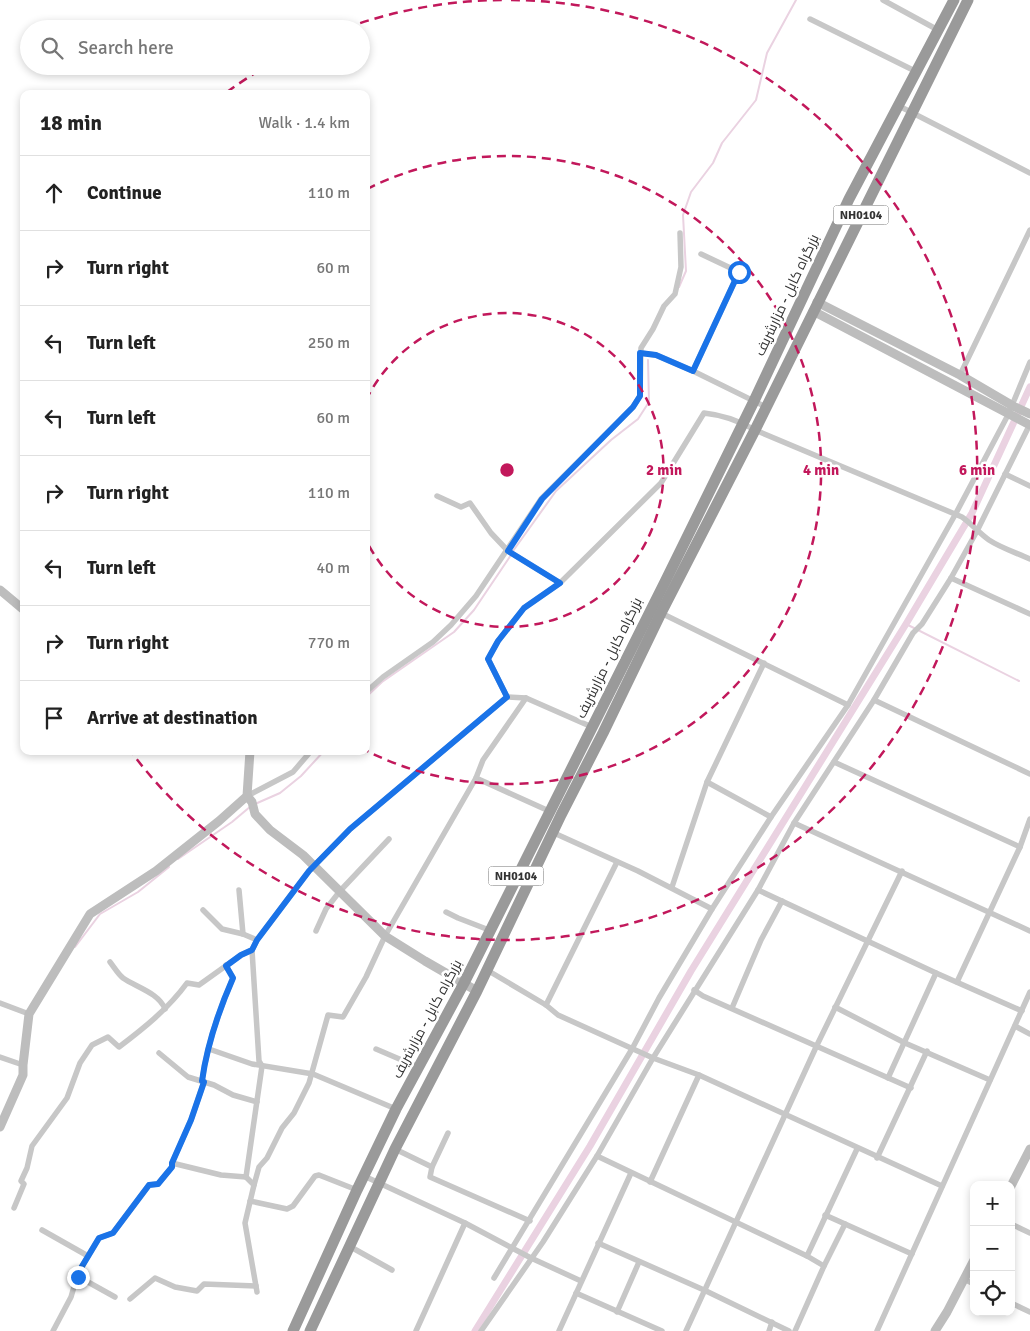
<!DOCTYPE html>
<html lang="en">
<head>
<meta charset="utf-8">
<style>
  :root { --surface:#fff; --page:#f2f2f2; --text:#222; --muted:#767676; --line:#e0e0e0 }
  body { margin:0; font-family:Signika,Cairo,sans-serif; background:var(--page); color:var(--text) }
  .controls { position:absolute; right:15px; bottom:15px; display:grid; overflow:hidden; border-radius:10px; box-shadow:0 2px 8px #0003 }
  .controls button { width:45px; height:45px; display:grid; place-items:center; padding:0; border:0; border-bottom:1px solid var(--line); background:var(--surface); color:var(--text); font:25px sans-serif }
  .stop { position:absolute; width:15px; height:15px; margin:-11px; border:4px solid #1a73e8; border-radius:50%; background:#fff }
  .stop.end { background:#1a73e8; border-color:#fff; box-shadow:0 1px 5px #0008 }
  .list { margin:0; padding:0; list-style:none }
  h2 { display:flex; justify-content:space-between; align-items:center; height:65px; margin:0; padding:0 20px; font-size:21px }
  h2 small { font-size:16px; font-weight:400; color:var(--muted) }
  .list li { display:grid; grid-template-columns:32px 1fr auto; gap:15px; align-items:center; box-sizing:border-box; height:75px; padding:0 20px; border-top:1px solid var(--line) }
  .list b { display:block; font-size:19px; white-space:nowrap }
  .list em { font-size:16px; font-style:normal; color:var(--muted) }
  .icon { flex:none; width:28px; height:28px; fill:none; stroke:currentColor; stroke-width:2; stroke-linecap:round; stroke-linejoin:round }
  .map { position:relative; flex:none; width:1030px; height:1331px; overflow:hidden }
  .search { position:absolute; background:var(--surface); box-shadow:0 2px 8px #0003; left:20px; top:20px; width:350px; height:55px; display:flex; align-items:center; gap:12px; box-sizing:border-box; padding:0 18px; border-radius:28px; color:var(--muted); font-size:19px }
  .panel { position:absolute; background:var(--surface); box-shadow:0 2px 8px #0003; left:20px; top:90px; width:350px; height:665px; border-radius:10px }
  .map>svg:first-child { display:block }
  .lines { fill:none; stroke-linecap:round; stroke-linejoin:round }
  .stream { stroke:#ead2e1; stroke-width:2 }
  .canal { stroke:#ead2e1; stroke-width:7 }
  .street { stroke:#c7c7c7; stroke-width:5.5 }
  .secondary { stroke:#bdbdbd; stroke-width:9 }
  .highway { stroke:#9a9a9a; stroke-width:11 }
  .route { stroke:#1a73e8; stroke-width:6 }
  .ring { fill:none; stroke:#c2185b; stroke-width:2.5; stroke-dasharray:9 6 }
  .labels { text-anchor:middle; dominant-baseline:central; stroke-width:5; stroke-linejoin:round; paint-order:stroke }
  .shield { fill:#fff; stroke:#707070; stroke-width:1 }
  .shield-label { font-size:12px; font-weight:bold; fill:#333 }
  .street-label { font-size:14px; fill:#333; stroke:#fff }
  .centre { fill:#c2185b; stroke:#fff; stroke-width:2.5 }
  .ring-label { font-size:15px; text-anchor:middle; font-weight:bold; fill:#c2185b; stroke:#fff; stroke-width:5; stroke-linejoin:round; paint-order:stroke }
</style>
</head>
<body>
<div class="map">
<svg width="1030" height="1331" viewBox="0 0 1030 1331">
  <rect width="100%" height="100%" fill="#fff"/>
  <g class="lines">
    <g class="stream">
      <polyline points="679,287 686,271 683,215 691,192 713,163 722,143 756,100 767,53 796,0"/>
      <polyline points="513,551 556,491 611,440 638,419 649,402 648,360"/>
      <polyline points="906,624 1019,681"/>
      <polyline points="366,697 382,682 454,632 474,610 511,555"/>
      <polyline points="255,804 280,793 301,776 324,751"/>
      <polyline points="178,859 232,822 251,806"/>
      <polyline points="75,947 100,914 138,892 169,867"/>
    </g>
    <polyline class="canal" points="475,1331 590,1146 691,971 906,624 972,513 1030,387"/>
    <g class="street">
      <polyline points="883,0 938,30"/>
      <polyline points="810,19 917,72"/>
      <polyline points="899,106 1030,173"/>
      <polyline points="640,353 656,355 693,371 766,407"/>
      <polyline points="693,371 739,272 701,254"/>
      <polyline points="960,375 1030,230"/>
      <polyline points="1005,474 1030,486"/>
      <path d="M 437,496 L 461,507 L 470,503 L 491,533 L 508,551 L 560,583 L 661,483 L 704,413 C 723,415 738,420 755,430 L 962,517 C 972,524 979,533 989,540 C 1001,548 1017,553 1030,559"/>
      <polyline points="951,578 1030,614"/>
      <polyline points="661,613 848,705"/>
      <polyline points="366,692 383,677 433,642 451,625 476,596 541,499 633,407 640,396 641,348 653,329 664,306 675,294 681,267 680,233"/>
      <polyline points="507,697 488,659 498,641 524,608 560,583"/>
      <polyline points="874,700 1030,774"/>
      <polyline points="834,762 1020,847"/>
      <polyline points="476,778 549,811"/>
      <polyline points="707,782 771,817"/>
      <polyline points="247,796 293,772 311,751"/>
      <polyline points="794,823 1030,931"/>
      <polyline points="554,833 638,871 712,909"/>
      <polyline points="672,887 707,782 764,663"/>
      <polyline points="239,890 243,934"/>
      <polyline points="758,890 936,973 1022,1011"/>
      <polyline points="203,910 222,929 243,934 257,940"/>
      <polyline points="446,912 458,918 489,930"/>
      <polyline points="316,931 326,909 340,891 389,839"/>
      <path d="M 110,962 C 114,967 118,974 123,978 C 136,987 159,993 165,1009"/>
      <polyline points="487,970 546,1005 558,1015 653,1058 699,1075 942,1186"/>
      <polyline points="957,982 1020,847 1030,819"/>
      <polyline points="694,990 703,996 911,1088"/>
      <polyline points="0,1003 29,1014"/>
      <polyline points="546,1005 617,862"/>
      <polyline points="835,1007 905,1043 990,1080"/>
      <polyline points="732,1008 761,940 782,901"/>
      <polyline points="1015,1026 1030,1034"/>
      <polyline points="209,1049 252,1064 313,1074 396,1109"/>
      <polyline points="376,1049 418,1067"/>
      <polyline points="159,1053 188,1077 214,1085 233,1095 257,1102"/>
      <polyline points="0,1057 23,1065"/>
      <polyline points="888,1078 936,973"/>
      <path d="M 202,1081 C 207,1045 219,1010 233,978 L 226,965"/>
      <polyline points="448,1133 432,1167 430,1177 530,1221"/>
      <polyline points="395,1149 432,1167"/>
      <polyline points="597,1156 807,1256"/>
      <polyline points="877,1158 927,1051"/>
      <polyline points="172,1163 221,1175 246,1177"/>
      <polyline points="364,1176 465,1223 531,1258 581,1281"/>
      <polyline points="650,1182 699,1075"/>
      <polyline points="254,1185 259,1167 267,1158 282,1128 294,1113 309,1083 328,1015 343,1017 366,977 385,936 476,778 483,760 526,698"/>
      <polyline points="250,1201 287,1209 293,1206 315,1176 319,1175 357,1190"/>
      <path d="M 14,1208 L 24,1184 L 21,1181 L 27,1168 L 32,1146 L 67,1098 L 80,1063 L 92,1045 L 108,1037 L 119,1047 C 144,1028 168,1009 187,983 L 199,985 L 241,955 L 252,950"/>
      <polyline points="825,1215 912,1254"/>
      <polyline points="1011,1224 1030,1233"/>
      <polyline points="42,1230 88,1256"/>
      <polyline points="598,1243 704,1290 789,1331"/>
      <polyline points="349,1246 392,1270"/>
      <polyline points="824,1266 845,1224"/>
      <polyline points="78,1273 79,1277 115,1297"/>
      <polyline points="494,1278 632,1049 659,998 712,909 771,817 848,705 955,515 1008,415 1030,362"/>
      <polyline points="964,1279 974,1284"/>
      <polyline points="257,1292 245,1223 254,1185 246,1177 262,1066 259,1061 252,950 257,940 309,871 350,829 507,697 526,698 592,727"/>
      <polyline points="576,1293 662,1331"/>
      <polyline points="130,1299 155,1278 175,1287 197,1291 204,1284 256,1286"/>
      <polyline points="1011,1303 1030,1312"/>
      <polyline points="617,1312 639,1262"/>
      <polyline points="53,1331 71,1297 78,1273 99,1238 113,1233 149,1185 158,1184 172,1167 172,1163 191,1120 204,1082"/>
      <polyline points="416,1331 465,1223"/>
      <polyline points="481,1331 543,1242 597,1156 653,1058 758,890 794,823 874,700 913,633 922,624 951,578 977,531 1030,424"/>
      <polyline points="559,1331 631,1173"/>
      <polyline points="686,1331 817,1045 902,871"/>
      <polyline points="769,1331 772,1322"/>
      <polyline points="795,1331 824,1266 807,1256 857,1149"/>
      <polyline points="877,1331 1030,992"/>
    </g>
    <g class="secondary">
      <polyline points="817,302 960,375 1013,406 1030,414"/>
      <polyline points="813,311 1030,425"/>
      <polyline points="0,590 24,610"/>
      <polyline points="247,796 252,802 255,814 270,830 303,855 385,936 425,961 477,991"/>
      <polyline points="0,1127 23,1075 23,1065 29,1014 90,914 156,871 219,821 247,796 250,751"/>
      <polyline points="1011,1186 1030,1149"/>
      <polyline points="935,1331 947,1312 974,1260"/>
    </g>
    <g class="highway">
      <polyline points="293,1331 357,1190 396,1109 464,983 665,582 754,401 849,199 954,0"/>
      <polyline points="310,1331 395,1149 477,991 561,815 603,733 661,613 755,430 968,0"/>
    </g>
  </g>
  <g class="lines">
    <path class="route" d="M 78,1277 L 78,1273 L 99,1238 L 113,1233 L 149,1185 L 158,1184 L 172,1167 L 172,1163 L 191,1120 L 204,1082 L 202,1081 C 207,1045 219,1010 233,978 L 226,966 L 241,955 L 252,950 L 257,940 L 309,871 L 350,829 L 507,697 L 488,659 L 498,641 L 524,608 L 560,583 L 508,551 L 542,499 L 633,407 L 640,396 L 640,353 L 656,355 L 693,371 L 739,272"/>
  </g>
  <g class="ring">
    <path d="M366 400A157 157 0 1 1 366 540"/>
    <path d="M367 189A314 314 0 1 1 367 751"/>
    <path d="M227 92A470 470 0 0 1 265 67M346 28A470 470 0 0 1 503 0M511 0A470 470 0 1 1 132 753"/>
  </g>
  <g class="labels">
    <g class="shield">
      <rect x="833.5" y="205.5" width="55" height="19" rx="4"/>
      <rect x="488.5" y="866.5" width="55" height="19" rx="4"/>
    </g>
    <g class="shield-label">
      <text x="861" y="215">NH0104</text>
      <text x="516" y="876">NH0104</text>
    </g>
    <g class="street-label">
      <text transform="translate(787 295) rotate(-65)">بزرگراه کابل - مزارشریف</text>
      <text transform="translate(609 658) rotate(-64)">بزرگراه کابل - مزارشریف</text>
      <text transform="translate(427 1019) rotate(-62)">بزرگراه کابل - مزارشریف</text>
    </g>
  </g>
  <circle cx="507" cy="470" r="8" class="centre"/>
  <g class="ring-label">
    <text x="664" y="475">2 min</text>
    <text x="821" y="475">4 min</text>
    <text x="977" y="475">6 min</text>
  </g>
</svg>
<div class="controls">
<button>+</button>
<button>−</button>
<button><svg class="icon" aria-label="locate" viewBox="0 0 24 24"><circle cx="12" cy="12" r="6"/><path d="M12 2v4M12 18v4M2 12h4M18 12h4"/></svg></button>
</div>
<div class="stop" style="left:739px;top:272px"></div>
<div class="stop end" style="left:78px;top:1277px"></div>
<div class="search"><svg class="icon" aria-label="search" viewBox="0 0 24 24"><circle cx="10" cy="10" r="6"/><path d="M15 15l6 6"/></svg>Search here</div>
<section class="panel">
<h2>18 min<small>Walk · 1.4 km</small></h2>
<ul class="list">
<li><svg class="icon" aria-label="ahead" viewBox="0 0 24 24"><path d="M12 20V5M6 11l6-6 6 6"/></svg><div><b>Continue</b></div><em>110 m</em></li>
<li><svg class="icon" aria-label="right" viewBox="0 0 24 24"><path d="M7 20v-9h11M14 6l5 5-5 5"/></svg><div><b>Turn right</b></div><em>60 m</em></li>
<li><svg class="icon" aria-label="left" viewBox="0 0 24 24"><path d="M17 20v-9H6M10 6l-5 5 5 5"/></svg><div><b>Turn left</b></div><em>250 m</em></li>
<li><svg class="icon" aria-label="left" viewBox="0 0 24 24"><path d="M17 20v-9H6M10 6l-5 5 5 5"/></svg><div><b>Turn left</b></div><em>60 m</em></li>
<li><svg class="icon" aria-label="right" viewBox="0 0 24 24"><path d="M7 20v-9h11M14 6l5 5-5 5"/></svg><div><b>Turn right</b></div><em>110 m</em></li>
<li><svg class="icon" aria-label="left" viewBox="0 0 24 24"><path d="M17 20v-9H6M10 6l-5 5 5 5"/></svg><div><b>Turn left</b></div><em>40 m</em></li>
<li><svg class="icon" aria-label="right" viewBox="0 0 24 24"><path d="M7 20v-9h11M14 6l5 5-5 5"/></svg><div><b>Turn right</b></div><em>770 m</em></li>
<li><svg class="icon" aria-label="arrive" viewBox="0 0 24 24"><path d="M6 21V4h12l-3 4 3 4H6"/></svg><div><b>Arrive at destination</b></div></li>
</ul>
</section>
</div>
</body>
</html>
